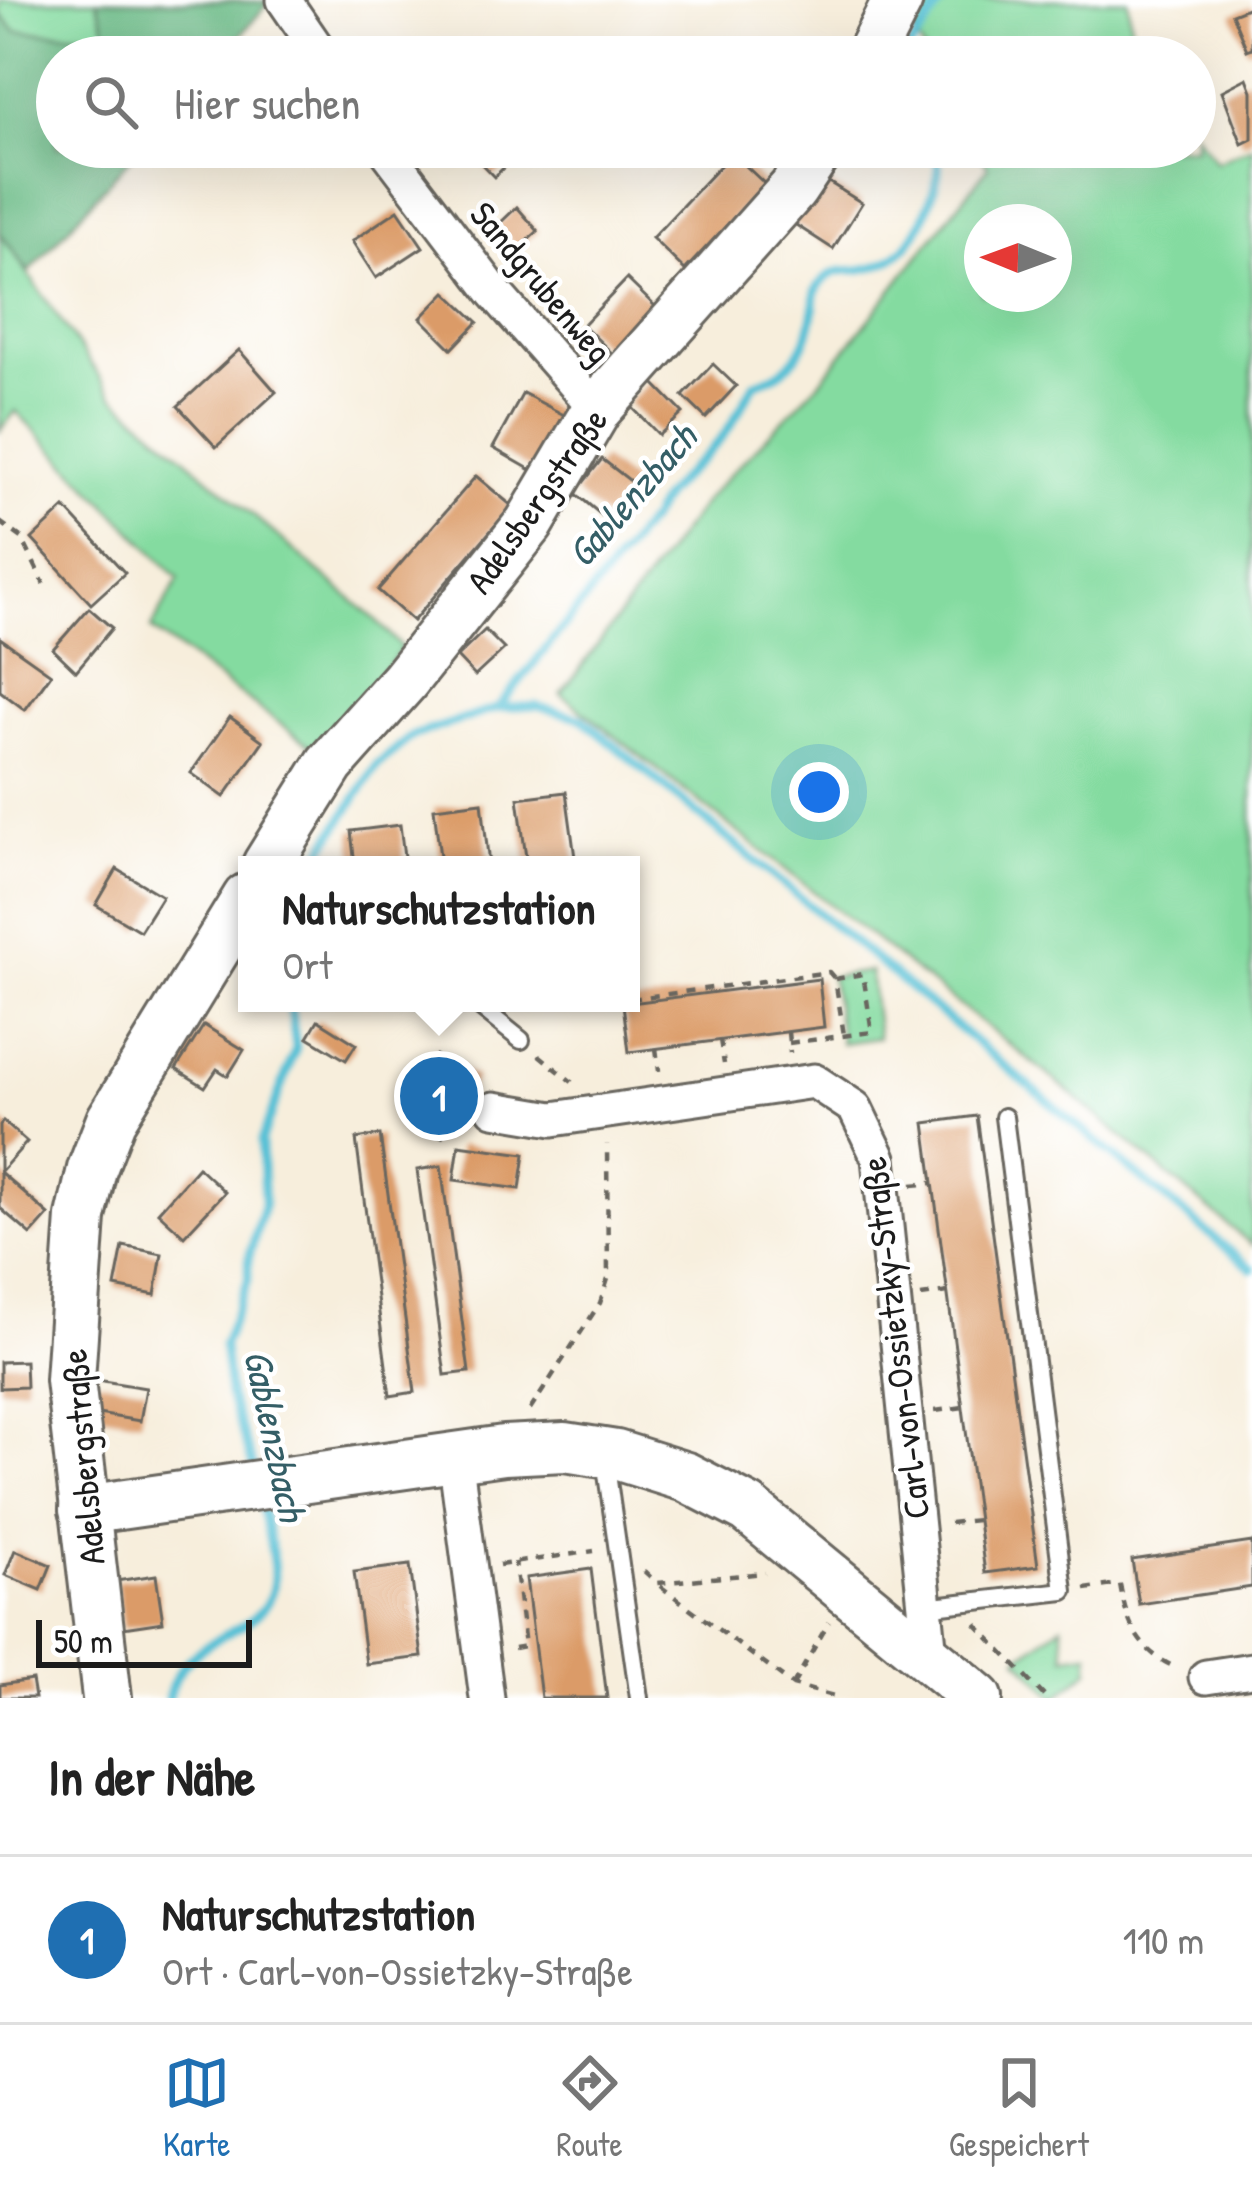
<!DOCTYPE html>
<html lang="de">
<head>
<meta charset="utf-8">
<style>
  :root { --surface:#fff; --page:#f6f6f6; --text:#222; --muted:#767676; --line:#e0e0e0; --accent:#1f6fb2 }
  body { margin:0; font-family:"Patrick Hand",sans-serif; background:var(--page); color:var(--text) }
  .compass { position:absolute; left:964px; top:204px; width:108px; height:108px; border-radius:50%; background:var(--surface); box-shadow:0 12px 48px #0002; rotate:271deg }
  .scale { position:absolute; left:36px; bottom:30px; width:216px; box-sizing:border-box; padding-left:12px; border:6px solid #1c1c1c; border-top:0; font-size:33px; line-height:42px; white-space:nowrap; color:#1c1c1c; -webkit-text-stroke:9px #fff; paint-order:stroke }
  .you { position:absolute; left:819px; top:792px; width:42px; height:42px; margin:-30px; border:9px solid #fff; border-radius:50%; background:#1a73e8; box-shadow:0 0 0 18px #1a73e833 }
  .badge { display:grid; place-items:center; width:78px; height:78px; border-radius:50%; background:var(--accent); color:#fff; font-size:39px; font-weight:700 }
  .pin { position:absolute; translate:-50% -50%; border:6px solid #fff; box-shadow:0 3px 12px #0006 }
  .popup { position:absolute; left:238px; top:856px; width:402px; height:156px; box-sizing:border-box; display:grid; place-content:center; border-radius:0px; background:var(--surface); filter:drop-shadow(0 3px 9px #0005); font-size:39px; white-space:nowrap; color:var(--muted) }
  .popup b { font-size:45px; color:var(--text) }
  .popup::after { content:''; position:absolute; left:50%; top:100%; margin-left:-24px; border:24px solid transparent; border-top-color:var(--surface) }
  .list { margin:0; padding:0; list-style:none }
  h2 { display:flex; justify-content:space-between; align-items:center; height:156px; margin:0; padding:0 48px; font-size:51px }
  h2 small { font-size:39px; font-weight:400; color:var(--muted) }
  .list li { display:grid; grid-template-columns:78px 1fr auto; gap:36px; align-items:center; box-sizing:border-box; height:168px; padding:0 48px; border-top:3px solid var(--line) }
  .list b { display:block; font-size:45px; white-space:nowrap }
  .list p { margin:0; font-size:39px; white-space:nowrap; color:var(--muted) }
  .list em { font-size:39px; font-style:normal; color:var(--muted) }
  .icon { flex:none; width:66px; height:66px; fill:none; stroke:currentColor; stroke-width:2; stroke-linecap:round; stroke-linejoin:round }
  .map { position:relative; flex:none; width:1252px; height:1698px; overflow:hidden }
  .search { position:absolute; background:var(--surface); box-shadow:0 12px 48px #0002; left:36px; right:36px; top:36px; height:132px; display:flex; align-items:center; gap:30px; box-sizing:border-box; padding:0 42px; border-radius:66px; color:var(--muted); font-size:45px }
  .sheet { height:324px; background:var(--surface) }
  nav { display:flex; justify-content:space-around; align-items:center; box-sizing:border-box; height:168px; border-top:3px solid var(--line); background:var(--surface); font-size:33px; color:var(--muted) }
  nav a { display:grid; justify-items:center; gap:6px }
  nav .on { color:var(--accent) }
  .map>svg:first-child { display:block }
  .green { fill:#84dba0; stroke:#507c5e; stroke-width:3; fill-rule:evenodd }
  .forest { fill:#6bbb86; stroke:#446c51; stroke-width:3 }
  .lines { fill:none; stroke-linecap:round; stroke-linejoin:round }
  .stream { stroke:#59c1d6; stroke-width:9 }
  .building { fill:#db9b67 }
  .lane-casing { stroke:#69665f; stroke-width:22 }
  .street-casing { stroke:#69665f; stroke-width:39 }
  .secondary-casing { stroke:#69665f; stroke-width:54 }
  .path { stroke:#69665f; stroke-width:4.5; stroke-dasharray:9 9; stroke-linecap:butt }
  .lane { stroke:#fff; stroke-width:16 }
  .street { stroke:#fff; stroke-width:33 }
  .secondary { stroke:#fff; stroke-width:48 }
  .labels { text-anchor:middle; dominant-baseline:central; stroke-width:9; stroke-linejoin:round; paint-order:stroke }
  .street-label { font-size:36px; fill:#1c1c1c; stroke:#fff }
  .water-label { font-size:39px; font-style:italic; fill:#345e66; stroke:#fff }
</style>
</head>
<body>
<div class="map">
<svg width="1252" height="1698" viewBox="0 0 1252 1698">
  <rect width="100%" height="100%" fill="#fff"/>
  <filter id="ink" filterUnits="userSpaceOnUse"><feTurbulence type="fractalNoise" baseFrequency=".00833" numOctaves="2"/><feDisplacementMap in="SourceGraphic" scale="24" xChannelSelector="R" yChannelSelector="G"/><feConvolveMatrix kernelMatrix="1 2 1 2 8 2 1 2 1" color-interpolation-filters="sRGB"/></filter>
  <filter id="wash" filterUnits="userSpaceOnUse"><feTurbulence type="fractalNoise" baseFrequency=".004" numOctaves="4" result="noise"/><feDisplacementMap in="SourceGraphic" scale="48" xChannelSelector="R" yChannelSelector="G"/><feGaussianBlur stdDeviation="2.7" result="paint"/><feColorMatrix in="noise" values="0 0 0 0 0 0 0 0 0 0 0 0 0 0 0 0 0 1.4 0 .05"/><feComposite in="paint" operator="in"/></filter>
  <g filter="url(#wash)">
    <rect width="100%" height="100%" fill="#f7eedc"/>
    <g class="green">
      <polygon points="0,0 97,0 108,35 16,31 0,14"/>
      <polygon points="921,0 1128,0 1133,45 1142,57 927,57 908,22"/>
      <path d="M 1195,133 L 1216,162 L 1252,146 L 1252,1245 L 1046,1073 L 561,694 L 707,498 L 820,382 L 988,167 L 977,147 L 1195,147 ZM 982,222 L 1054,222 L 1054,294 L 982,294 Z"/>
      <polygon points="0,233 113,396 376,620 402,648 324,756 151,629 179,579 16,411 0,431"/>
      <polygon points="870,971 878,1038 841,1043 831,977"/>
      <polygon points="1062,1625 1065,1656 1089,1653 1089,1670 1056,1698 1018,1658"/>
    </g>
    <polygon class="forest" points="97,0 270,2 221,57 57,57 57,147 140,147 29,272 0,233 0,14 16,31 107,35"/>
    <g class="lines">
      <g class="stream">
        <polyline points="904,57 944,0"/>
        <polyline points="498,708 536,706 581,718 1252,1269"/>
        <path d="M 313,865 L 377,765 L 412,736 L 498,708 L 651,518 C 670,481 694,470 720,440 C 735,422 743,402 755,383 C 793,373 808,346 814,308 C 815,297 814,290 822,282 C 833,270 841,271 856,270 C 906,265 920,232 934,189 C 940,171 942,162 928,147"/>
        <polyline points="255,1471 229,1395 223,1345 248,1281 248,1261 264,1203 261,1141 296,1048 290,1003"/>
        <path d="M 168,1698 C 186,1622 273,1643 274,1575 C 274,1551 265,1523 260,1499"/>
      </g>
    </g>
    <g id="blocks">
      <g class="building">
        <polygon points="1252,6 1252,48 1247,50 1232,14"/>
        <polygon points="1247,78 1252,91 1252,139 1242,144 1222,91"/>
        <polygon points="470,147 525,147 494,177 467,149"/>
        <polygon points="732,153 765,184 685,270 652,238"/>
        <polygon points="822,178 862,203 833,249 793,223"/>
        <polygon points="517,207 538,231 518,249 497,226"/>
        <polygon points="398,210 423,247 376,278 352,241"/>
        <polygon points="627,279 659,310 615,356 583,325"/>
        <polygon points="446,292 478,322 452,349 421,318"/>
        <polygon points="239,350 276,392 216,447 178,406"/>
        <polygon points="713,364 736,386 706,418 683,396"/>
        <polygon points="651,380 683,413 659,435 628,403"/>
        <polygon points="523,393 564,415 533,471 493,448"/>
        <polygon points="602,459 633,483 605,518 575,493"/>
        <polygon points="476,476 512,506 413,621 378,590"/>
        <polygon points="65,508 125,573 91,604 32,539"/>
        <polygon points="89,608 112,628 76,671 53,649"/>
        <polygon points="485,630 504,649 475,676 457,657"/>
        <polygon points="0,638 51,674 25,710 0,691"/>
        <polygon points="230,717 263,741 224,797 191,773"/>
        <polygon points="566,792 576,865 527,865 518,798"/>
        <polygon points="482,802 489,865 441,865 434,808"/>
        <polygon points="400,825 405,865 355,865 351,831"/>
        <polygon points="117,869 162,896 140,931 96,905"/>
        <polygon points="819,979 824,1027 629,1052 623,1004"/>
        <polygon points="318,1020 356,1044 346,1060 308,1037"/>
        <polygon points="204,1025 244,1050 228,1076 217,1069 205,1087 176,1069"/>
        <polygon points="436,1055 476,1078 442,1137 402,1114"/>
        <polygon points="977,1116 1038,1566 985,1573 925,1123"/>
        <polygon points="3,1121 27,1142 0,1172 49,1215 31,1235 0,1208 0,1125"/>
        <polygon points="380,1135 415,1392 390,1396 356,1139"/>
        <polygon points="459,1145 525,1154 520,1189 454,1180"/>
        <polygon points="441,1166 469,1372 445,1375 417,1170"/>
        <polygon points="198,1167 225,1192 184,1236 158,1212"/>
        <polygon points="123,1246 162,1254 155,1295 115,1287"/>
        <polygon points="25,1361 26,1387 0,1388 0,1362"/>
        <polygon points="97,1380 146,1388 140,1421 92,1413"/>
        <polygon points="1252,1542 1252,1587 1139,1604 1132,1560"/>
        <polygon points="15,1550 51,1565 41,1590 5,1575"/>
        <polygon points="410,1565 422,1657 366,1664 354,1572"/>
        <polygon points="591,1569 607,1698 541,1698 526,1578"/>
        <polygon points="156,1575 163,1622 123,1628 116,1581"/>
        <polygon points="32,1680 35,1698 0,1698 0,1685"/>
      </g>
    </g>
  </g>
  <g filter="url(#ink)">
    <use href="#blocks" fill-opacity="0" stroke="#69665f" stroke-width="3"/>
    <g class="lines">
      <g class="lane-casing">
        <g id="lane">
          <polyline points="475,1003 521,1040"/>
          <polyline points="605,1460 639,1698"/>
          <polyline points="925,1607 1064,1591 1004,1117"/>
        </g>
      </g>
      <g class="street-casing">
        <g id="street">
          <polyline points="284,0 323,57"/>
          <polyline points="384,147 494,292 597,409"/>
          <polyline points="494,1109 553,1119 814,1081 855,1108 879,1158 930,1655"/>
          <polyline points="455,1456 487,1698"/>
          <polyline points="1206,1677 1252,1670"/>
        </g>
      </g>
      <g class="secondary-casing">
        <g id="secondary">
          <polyline points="869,57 898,0"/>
          <polyline points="267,865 330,764 404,681 529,524 597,409 793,189 821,147"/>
          <polyline points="84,1510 504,1450 565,1447 616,1455 686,1477 748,1509 978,1698"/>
          <polyline points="107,1698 70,1380 81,1217 92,1169 111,1120 247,898"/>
        </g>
      </g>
      <g class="path">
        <polyline points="0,522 22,538 44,584"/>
        <polyline points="631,999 829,972 835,979"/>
        <polyline points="788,1032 790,1053"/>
        <polyline points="720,1040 724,1064"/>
        <polyline points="789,1043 872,1032 863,974 835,979 844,1035"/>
        <polyline points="656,1048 659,1071"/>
        <polyline points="539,1055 572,1082"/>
        <polyline points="912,1185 933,1183"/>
        <polyline points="921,1296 948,1292"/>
        <polyline points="530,1410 600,1303 608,1279 607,1144"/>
        <polyline points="935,1411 963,1407"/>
        <polyline points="950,1523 978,1520"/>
        <polyline points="499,1565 594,1551"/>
        <polyline points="644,1571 657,1583 765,1573"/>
        <polyline points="660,1586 793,1685 841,1698"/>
        <path d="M 1085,1589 L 1120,1584 C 1127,1625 1138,1651 1177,1668"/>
        <polyline points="976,1624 1046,1698"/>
        <polyline points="514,1648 525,1646 515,1562"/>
        <polyline points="793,1685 829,1622"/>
      </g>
      <use href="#lane" class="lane"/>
      <use href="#street" class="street"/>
      <use href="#secondary" class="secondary"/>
    </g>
  </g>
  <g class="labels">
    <g class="street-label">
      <text transform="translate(542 282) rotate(50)">Sandgrubenweg</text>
      <text transform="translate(536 500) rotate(-55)">Adelsbergstraße</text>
      <text transform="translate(894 1338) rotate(-97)">Carl-von-Ossietzky-Straße</text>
      <text transform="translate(82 1457) rotate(-95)">Adelsbergstraße</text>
    </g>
    <g class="water-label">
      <text transform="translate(631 495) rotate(-49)">Gablenzbach</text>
      <text transform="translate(276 1435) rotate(78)">Gablenzbach</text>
    </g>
  </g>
</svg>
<svg class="compass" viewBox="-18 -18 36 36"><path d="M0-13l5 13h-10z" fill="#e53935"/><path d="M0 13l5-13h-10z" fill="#767676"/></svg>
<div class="scale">50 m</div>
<div class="you"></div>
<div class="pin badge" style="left:439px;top:1096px">1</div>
<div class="popup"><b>Naturschutzstation</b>Ort</div>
<div class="search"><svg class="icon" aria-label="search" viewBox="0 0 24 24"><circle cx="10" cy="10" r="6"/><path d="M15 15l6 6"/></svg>Hier suchen</div>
</div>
<section class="sheet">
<h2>In der Nähe<small></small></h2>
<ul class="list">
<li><span class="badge">1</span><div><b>Naturschutzstation</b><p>Ort · Carl-von-Ossietzky-Straße</p></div><em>110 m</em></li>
</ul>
</section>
<nav>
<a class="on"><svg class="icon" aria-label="map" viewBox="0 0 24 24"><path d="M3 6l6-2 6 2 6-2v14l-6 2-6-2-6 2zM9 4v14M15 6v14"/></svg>Karte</a>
<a><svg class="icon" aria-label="directions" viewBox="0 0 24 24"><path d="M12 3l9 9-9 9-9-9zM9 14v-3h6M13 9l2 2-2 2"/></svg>Route</a>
<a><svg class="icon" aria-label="saved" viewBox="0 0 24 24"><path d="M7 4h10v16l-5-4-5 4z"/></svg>Gespeichert</a>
</nav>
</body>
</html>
